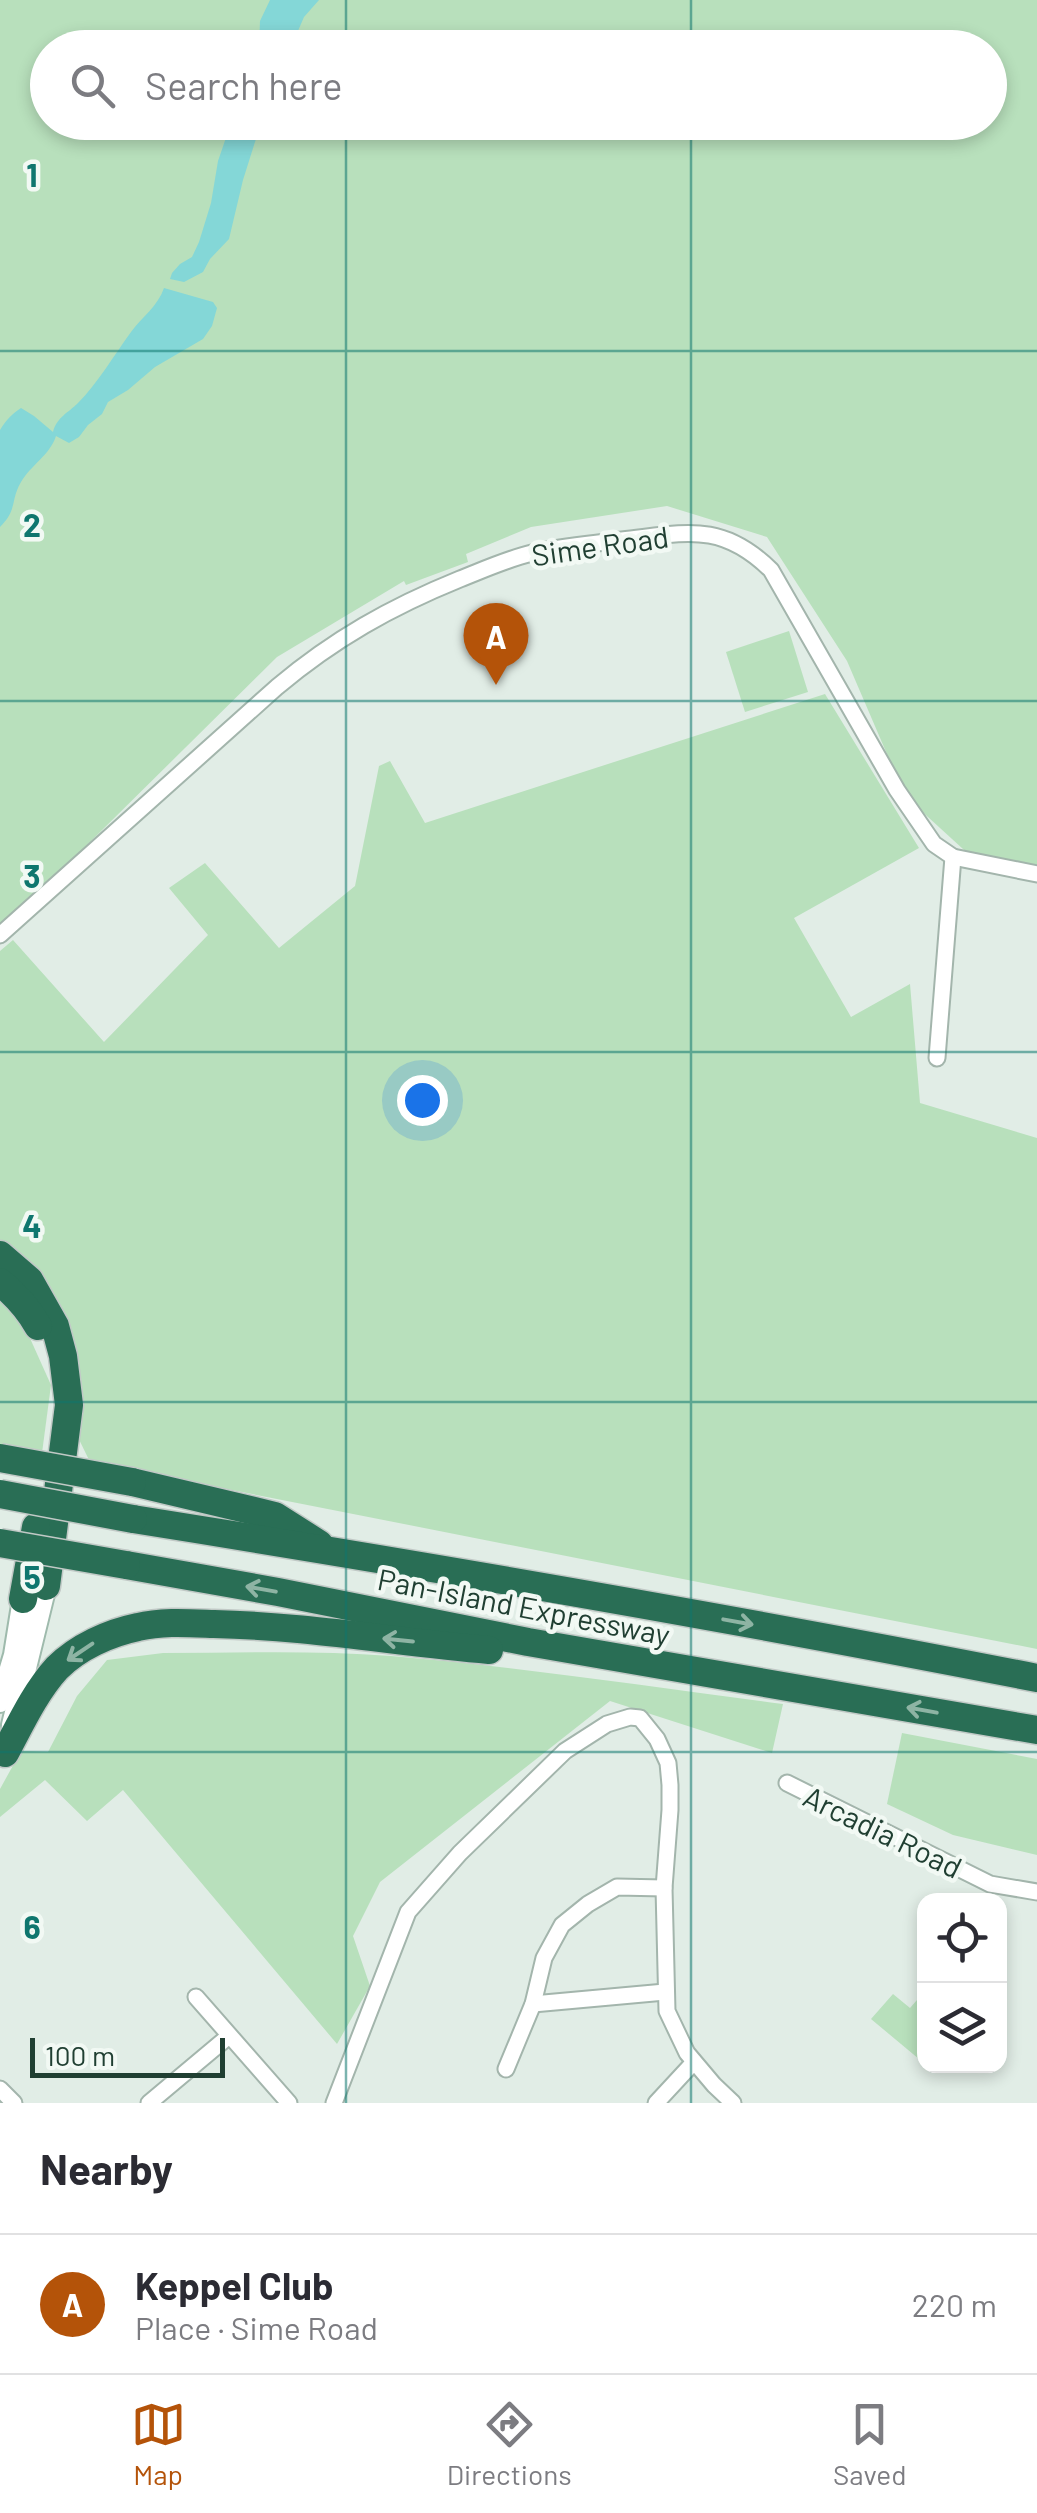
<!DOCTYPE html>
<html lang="en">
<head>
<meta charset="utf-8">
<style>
  :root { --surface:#fff; --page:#f7f7f7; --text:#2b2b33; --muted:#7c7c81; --line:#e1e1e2; --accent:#b45309 }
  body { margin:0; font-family:Barlow,sans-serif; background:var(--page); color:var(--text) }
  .controls { position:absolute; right:30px; bottom:30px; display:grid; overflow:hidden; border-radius:20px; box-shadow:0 5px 15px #0003 }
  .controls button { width:90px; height:90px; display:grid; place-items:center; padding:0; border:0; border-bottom:2px solid var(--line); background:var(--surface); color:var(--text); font:50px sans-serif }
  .scale { position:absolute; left:30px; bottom:25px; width:195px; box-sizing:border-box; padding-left:10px; border:5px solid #203f32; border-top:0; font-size:28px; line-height:35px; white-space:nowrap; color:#203f32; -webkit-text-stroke:8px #f2f9f4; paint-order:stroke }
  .you { position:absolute; left:422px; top:1100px; width:35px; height:35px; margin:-25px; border:8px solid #fff; border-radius:50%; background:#1a73e8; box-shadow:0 0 0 15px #1a73e833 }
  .badge { display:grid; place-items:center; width:65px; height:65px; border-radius:50%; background:var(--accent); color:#fff; font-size:32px; font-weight:700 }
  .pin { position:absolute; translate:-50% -82px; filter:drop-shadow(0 2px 5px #0008) }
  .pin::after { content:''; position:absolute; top:52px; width:35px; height:30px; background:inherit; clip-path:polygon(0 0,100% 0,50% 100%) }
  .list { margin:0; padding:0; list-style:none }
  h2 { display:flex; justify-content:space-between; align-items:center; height:130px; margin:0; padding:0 40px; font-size:42px }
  h2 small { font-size:32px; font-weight:400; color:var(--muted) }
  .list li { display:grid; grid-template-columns:65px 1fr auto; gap:30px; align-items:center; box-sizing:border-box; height:140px; padding:0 40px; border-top:2px solid var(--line) }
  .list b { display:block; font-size:38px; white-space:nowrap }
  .list p { margin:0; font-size:32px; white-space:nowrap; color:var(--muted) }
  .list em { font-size:32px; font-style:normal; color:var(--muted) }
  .icon { flex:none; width:55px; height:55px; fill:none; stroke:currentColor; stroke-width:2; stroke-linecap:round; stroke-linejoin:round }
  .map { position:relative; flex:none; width:1037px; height:2103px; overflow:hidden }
  .search { position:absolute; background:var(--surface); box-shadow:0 5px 15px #0003; left:30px; right:30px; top:30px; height:110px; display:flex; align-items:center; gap:25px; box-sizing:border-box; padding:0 35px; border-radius:55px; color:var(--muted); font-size:38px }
  .sheet { height:270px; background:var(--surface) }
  nav { display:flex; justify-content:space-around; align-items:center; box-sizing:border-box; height:140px; border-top:2px solid var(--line); background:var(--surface); font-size:28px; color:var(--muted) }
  nav a { display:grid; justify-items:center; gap:5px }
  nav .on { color:var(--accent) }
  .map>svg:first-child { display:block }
  .green { fill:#b8e0bc; fill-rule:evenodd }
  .water { fill:#84d7d7 }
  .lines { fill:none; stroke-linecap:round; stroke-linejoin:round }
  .minor-casing { stroke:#a3b5ac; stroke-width:19 }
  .secondary-casing { stroke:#9ebaac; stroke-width:24 }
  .motorway-casing { stroke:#c1c9c6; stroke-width:31 }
  .minor { stroke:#fff; stroke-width:15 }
  .secondary { stroke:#fff; stroke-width:20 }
  .motorway { stroke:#296e55; stroke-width:28 }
  .motorway-bridge-casing { stroke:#c1c9c6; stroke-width:31; stroke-linecap:butt }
  .motorway-bridge { stroke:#296e55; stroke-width:28 }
  .oneway { stroke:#8eb4a4 }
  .grid { fill:none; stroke:#0f766e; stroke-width:2.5; stroke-opacity:0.55 }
  .labels { text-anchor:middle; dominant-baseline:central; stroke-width:9; stroke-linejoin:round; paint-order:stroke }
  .street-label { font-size:30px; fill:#203f32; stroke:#f2f9f4 }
  .grid-label { font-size:32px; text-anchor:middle; font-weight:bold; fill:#0f766e; stroke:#f2f9f4; stroke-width:9; stroke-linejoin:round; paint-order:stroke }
</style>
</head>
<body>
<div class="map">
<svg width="1037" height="2103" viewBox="0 0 1037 2103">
  <rect width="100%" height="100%" fill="#e1ede6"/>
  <g class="green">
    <path d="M 0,0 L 1037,0 L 1037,865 L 975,860 L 905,796 L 847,661 L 767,537 L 667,506 L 531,527 L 466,554 L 468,562 L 406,585 L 404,581 L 277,657 L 0,931 ZM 48,48 L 990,48 L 990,122 L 48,122 Z"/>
    <polygon points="789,631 808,692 745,712 726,652"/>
    <polygon points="825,694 919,848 794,918 851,1017 910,984 920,1103 1037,1138 1037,1649 90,1462 71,1423 71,1370 0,1258 0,951 13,940 104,1042 208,935 169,888 205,863 279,948 355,886 379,766 390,761 425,823"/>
    <polygon points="0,1295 20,1316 51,1385 42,1453 0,1446"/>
    <path d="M 163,1653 C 239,1653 315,1650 391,1656 C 522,1667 653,1687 783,1704 L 772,1753 L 610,1701 L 380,1882 L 353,1936 L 370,1986 L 337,2044 L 123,1790 L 87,1821 L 45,1780 L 0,1817 L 0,1789 L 21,1751 L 48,1752 L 77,1696 L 107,1660 Z"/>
    <polygon points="902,1733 1037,1759 1037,1855 953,1835 887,1804"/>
    <polygon points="924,1992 924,2052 919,2059 871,2019 893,1994 910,2008"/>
  </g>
  <g class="water">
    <polygon points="270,0 319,0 304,17 291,47 259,47 260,21"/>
    <polygon points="231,123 261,123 243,180 229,239 210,259 203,272 184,282 170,279 172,273 180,264 192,257 199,242 211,203 218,161"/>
    <path d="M 164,288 L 213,302 L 217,308 L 212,326 L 203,339 L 155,367 L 128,390 L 108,402 L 102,414 L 88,425 L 79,437 L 69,443 L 56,436 C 50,455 31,465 21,482 C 10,501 18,509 0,527 L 0,430 C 6,420 12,414 21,408 L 34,416 L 53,432 C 57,417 68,413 78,403 C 97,384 115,354 131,332 C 142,317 158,306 164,288 Z"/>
  </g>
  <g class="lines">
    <g class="minor-casing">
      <g id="minor">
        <path d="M 0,935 L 277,687 C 334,639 391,607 460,579 C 483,570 507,559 532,553 C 562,546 592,544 622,540 C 685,533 721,521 771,570 L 897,790 L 934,844 L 953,857 L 1037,874"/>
        <polyline points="937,1058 953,857"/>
        <polyline points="787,1783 990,1884 1037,1892"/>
        <polyline points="196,1997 289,2103"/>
        <polyline points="533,2004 665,1992"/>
        <polyline points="506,2069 533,2004 544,1958 562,1925 588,1904 617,1887 664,1888"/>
        <polyline points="0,2089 14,2103"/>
        <polyline points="149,2103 229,2036"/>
        <polyline points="334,2103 408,1912 460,1853 565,1751 607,1724 630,1717 640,1718 657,1739 668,1763 670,1785 670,1810 664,1888 667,2011 687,2053 714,2085 733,2103"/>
        <polyline points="656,2103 694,2062"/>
      </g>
    </g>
    <g class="secondary-casing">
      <g id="secondary">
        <polyline points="0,1702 14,1655 23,1599 32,1591"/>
        <polyline points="12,1725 46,1586"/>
      </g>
    </g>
    <g class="motorway-casing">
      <g id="motorway">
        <polyline points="0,1255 29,1280 55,1326 63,1356 69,1405 46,1586"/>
        <path d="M 0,1282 C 16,1295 28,1308 38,1326"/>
        <polyline points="132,1482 275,1516 319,1544"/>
        <path d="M 133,1519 C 435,1567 737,1619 1037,1678"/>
        <polyline points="126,1565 278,1592 528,1642 1037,1730"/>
        <polyline points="23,1599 36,1527"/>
        <path d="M 5,1753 C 20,1725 35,1692 57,1668 C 78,1647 109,1633 138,1627 C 162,1621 189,1623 214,1624 C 306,1626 397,1642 489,1650"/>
      </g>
    </g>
    <use href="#minor" class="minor"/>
    <use href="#secondary" class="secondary"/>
    <use href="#motorway" class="motorway"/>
    <g class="motorway-bridge-casing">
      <g id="motorway-bridge">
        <polyline points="0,1458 132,1482"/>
        <polyline points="0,1494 133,1519"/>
        <polyline points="0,1543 126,1565"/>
      </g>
    </g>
    <use href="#motorway-bridge" class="motorway-bridge"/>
  </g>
  <defs><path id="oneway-shaft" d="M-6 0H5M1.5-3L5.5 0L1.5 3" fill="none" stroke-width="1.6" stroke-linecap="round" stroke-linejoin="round" transform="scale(2.5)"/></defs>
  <g class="oneway">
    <use href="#oneway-shaft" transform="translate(261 1589) rotate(-170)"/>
    <use href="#oneway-shaft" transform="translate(738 1622) rotate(10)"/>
    <use href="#oneway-shaft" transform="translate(398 1640) rotate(-174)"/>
    <use href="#oneway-shaft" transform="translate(80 1652) rotate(146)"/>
    <use href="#oneway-shaft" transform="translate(922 1710) rotate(-170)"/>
  </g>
  <path class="grid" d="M 346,0 L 346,48M 691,0 L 691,48M 346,122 L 346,2103M 691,122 L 691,2103M 0,351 L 1037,351M 0,701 L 1037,701M 0,1052 L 1037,1052M 0,1402 L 1037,1402M 0,1752 L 1037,1752"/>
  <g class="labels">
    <g class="street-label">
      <text transform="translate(600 545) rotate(-8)">Sime Road</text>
      <text transform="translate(524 1606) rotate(11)">Pan-Island Expressway</text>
      <text transform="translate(883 1831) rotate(26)">Arcadia Road</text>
    </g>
  </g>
  <g class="grid-label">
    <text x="32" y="187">1</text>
    <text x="32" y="537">2</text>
    <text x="32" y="888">3</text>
    <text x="32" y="1238">4</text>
    <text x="32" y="1589">5</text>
    <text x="32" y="1939">6</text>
  </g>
</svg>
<div class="controls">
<button><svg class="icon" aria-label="locate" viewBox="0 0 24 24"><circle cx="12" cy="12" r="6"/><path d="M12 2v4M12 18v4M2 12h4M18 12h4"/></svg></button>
<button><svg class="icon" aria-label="layers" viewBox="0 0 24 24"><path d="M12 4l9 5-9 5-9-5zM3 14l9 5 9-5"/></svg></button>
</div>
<div class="scale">100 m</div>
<div class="you"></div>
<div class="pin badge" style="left:496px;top:685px">A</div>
<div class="search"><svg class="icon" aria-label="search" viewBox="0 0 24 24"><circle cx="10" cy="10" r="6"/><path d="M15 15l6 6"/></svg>Search here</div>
</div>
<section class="sheet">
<h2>Nearby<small></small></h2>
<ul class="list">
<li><span class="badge">A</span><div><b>Keppel Club</b><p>Place · Sime Road</p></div><em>220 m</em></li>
</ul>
</section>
<nav>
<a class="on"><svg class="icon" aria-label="map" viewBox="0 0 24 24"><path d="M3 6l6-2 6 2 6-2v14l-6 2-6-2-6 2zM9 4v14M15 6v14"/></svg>Map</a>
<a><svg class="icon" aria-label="directions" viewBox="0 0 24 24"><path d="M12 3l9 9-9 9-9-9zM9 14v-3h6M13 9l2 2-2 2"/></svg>Directions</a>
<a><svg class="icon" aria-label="saved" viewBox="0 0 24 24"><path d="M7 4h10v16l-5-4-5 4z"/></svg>Saved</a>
</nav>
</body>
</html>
